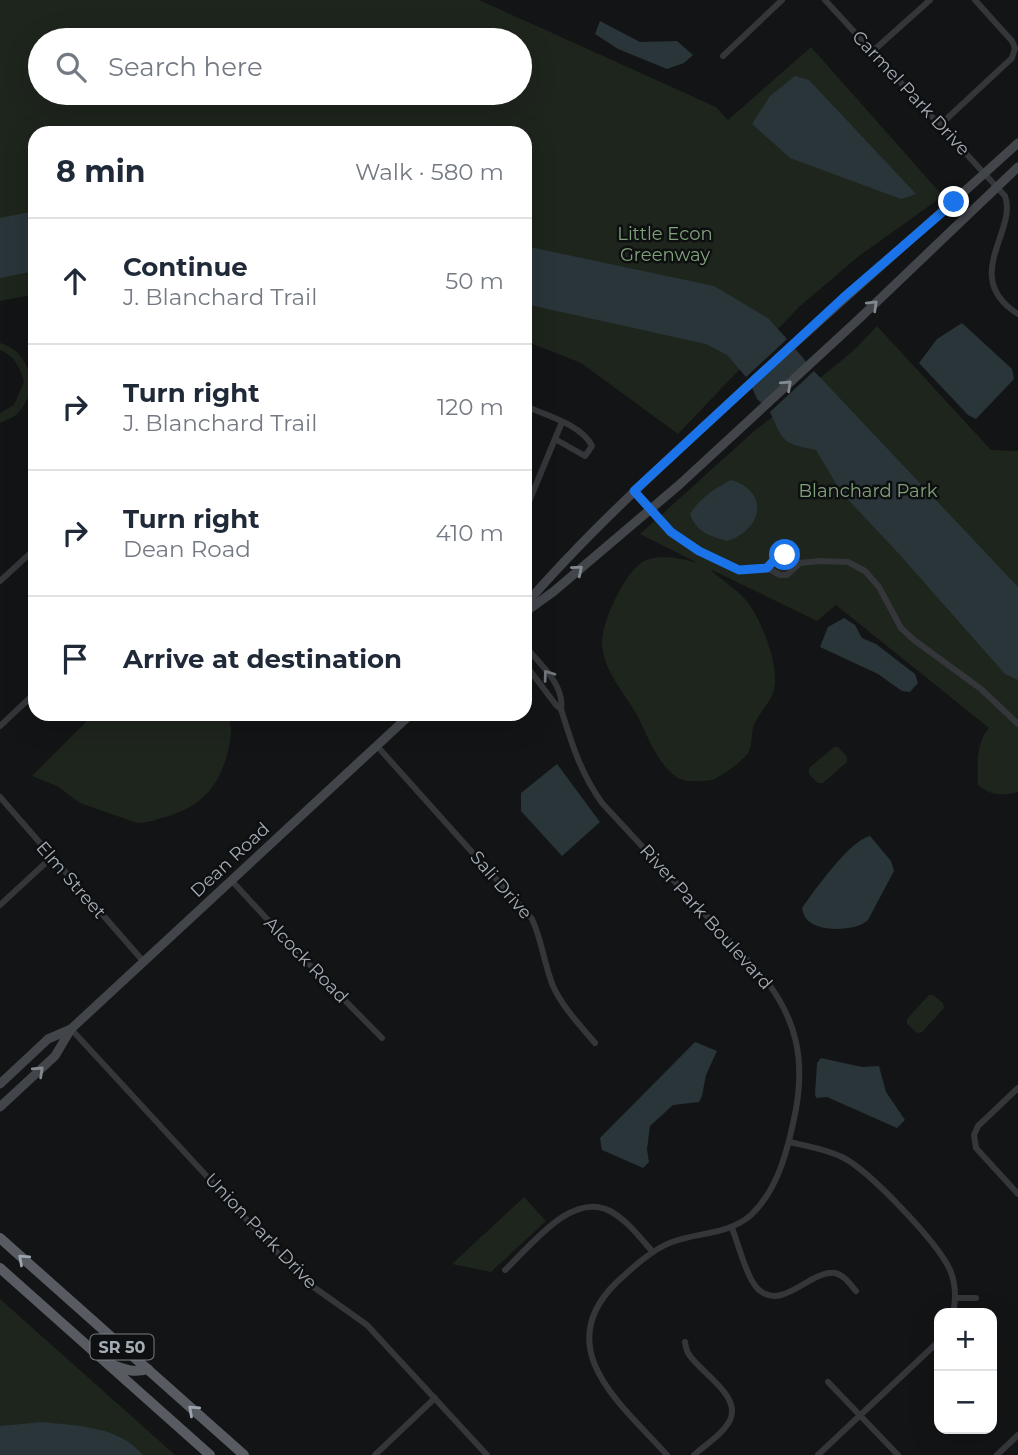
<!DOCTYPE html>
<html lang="en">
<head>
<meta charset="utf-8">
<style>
  :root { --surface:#fff; --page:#f6f6f7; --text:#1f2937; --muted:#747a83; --line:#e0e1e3 }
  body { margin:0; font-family:Montserrat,sans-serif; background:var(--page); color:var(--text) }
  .controls { position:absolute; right:21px; bottom:21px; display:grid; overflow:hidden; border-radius:14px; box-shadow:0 7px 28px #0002 }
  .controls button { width:63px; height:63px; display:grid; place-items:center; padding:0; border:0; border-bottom:2px solid var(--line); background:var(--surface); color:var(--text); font:35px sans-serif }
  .stop { position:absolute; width:21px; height:21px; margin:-16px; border:5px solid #1a73e8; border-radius:50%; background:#fff }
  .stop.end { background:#1a73e8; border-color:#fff; box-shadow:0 2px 7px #0008 }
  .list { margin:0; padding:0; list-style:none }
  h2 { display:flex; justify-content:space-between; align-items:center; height:91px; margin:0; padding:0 28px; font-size:30px }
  h2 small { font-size:23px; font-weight:400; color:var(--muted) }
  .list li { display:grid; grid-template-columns:46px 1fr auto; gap:21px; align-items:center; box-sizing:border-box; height:126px; padding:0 28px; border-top:2px solid var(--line) }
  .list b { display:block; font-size:26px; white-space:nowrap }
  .list p { margin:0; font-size:23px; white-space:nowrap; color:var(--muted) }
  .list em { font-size:23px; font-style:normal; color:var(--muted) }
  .icon { flex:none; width:38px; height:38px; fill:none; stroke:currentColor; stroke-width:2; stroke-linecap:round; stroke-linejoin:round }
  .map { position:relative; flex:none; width:1018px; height:1455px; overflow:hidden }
  .search { position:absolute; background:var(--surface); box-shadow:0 7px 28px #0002; left:28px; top:28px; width:504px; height:77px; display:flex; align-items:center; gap:18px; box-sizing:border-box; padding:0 24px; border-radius:38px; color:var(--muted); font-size:26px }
  .panel { position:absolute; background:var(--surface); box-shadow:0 7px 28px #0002; left:28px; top:126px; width:504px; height:595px; border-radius:21px }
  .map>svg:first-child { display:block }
  .green { fill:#1e251d; fill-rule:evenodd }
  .water { fill:#293539 }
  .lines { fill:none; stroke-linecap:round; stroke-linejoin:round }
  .minor { stroke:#34363a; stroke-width:6 }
  .secondary { stroke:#42464a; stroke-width:9 }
  .trunk { stroke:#585c62; stroke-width:10 }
  .oneway { stroke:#828990 }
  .oneway2 { stroke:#72777e }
  .oneway3 { stroke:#9ca5ae }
  .route { stroke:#1a73e8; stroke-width:9 }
  .labels { text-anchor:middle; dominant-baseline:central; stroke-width:5; stroke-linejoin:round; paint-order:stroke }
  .shield { fill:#0e0f10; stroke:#777e84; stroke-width:2 }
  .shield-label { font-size:16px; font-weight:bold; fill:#a4adb6 }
  .street-label { font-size:18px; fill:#a4adb6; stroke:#0e0f10 }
  .park-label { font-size:18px; fill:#80a27b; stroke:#0e0f10 }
</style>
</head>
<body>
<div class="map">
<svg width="1018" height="1455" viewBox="0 0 1018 1455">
  <rect width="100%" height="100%" fill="#131415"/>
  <g class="green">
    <path d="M 0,0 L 479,0 L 716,107 L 728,120 L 811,47 L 943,196 L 859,256 L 799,307 L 678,434 L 581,363 L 525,341 L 525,133 L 35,133 L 35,294 L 0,301 ZM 40,40 L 520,40 L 520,93 L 40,93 Z"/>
    <path d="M 877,326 L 991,450 L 1018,451 L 1018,792 C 1002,796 991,796 978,785 C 977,767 976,742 989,728 L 836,605 L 817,621 L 710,569 C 719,578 735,588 745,599 C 761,617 782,670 773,693 C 769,704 759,713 754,725 C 751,732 753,743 749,751 C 746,759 721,777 712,780 C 706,781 698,781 691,781 C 664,783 647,734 637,715 C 624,692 604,672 602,644 C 601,623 625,571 644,561 C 661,553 679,559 696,562 L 640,534 L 752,433 L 853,351 Z"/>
    <path d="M 0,343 C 30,351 40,389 19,412 C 15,417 6,420 0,423 L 0,413 L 14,405 L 24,382 C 20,368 15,356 0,350 Z"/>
    <path d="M 94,714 L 228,714 C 233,728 231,738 228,751 C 219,786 203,805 169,816 C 158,819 148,823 137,823 L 80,803 L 57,786 L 32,776 Z"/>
    <polygon points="834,747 838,747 847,757 847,762 823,783 818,783 809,774 809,768"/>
    <polygon points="929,995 933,995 943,1003 944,1008 922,1032 917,1033 907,1024 907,1019"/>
    <polygon points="524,1197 546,1221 491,1272 452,1264"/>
    <polygon points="0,1299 175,1455 0,1455"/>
  </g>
  <g class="water">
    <polygon points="600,21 640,42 677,41 693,55 684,63 667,69 618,49 595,34"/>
    <polygon points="795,76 809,80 916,194 901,199 790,158 752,124 770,96"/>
    <polygon points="35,211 35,271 0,278 0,218"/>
    <polygon points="525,246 714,286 768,318 787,339 746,377 727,355 706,344 525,304"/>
    <polygon points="962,323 1012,369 1014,379 976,419 968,415 919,363 937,339"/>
    <polygon points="792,345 809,365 765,406 757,399 750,383"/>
    <path d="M 814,371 L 1018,587 L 1018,680 L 1005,674 L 900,555 L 841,492 L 816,450 C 782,443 784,443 770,412 Z"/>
    <path d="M 731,480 C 771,492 762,530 727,541 C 710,536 696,532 690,514 C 699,499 715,488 731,480 Z"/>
    <polygon points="844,618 855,625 862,638 876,644 915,674 918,683 910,692 902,691 878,674 820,647 828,627"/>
    <polygon points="557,764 600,822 562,856 521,811 521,793"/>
    <path d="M 870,836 L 891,861 L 894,871 L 868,920 C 857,931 822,932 810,922 C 805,919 803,913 802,908 C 815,890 849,841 870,836 Z"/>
    <polygon points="695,1042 717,1051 706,1075 702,1096 699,1102 673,1105 650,1126 647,1149 649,1162 643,1168 602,1150 600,1138"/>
    <polygon points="821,1058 862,1067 879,1066 886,1092 905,1120 897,1128 827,1097 816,1098 815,1094 817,1063"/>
    <path d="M 43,1422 C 77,1426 119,1426 143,1455 L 0,1455 L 0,1426 Z"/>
  </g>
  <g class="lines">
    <g class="minor">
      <path d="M 825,0 L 1005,196 C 1018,231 960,277 1018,314"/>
      <polyline points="873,51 930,0"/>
      <polyline points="723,56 782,0"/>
      <polyline points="940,125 1012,58 1015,48 1012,41 975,0"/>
      <path d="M 525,406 C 546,415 582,425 592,446 L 585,456 L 555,439"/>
      <polyline points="634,491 671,532 700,551 739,570 767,568 780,575 787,575 800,563"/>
      <polyline points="528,504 562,422"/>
      <polyline points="767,568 776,558 785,555 800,563 820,561 848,562 865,571 879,587 901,628 914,640 981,689 1018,724"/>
      <polyline points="0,581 35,549"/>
      <path d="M 525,646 C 539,663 565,685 561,709 C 572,744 580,772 602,803 L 765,979 C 796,1019 805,1058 796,1109 C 789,1145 779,1189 751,1215 C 728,1235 699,1232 672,1242 C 651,1250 632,1268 616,1283 C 549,1349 623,1406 667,1455"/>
      <polyline points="525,664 556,705 561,709"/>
      <polyline points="0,726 35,693"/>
      <path d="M 377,746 L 532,919 C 542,940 544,964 553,986 C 563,1008 580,1025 595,1043"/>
      <polyline points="0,797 143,961"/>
      <polyline points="231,880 302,957 382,1038"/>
      <polyline points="0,905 52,857"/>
      <polyline points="71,1029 285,1261 308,1283 367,1325 487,1455"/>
      <polyline points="1018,1088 978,1126 974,1135 976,1148 1018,1194"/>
      <path d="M 789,1142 C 807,1146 826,1149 842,1157 C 869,1170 938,1243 950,1270 C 956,1284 956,1299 953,1313"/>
      <path d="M 732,1228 C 738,1243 747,1279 758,1289 C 783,1312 809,1270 835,1273 C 844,1275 850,1284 856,1291"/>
      <path d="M 505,1270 C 531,1246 571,1191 610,1211 C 627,1220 640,1238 653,1252"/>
      <polyline points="956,1298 976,1298"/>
      <path d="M 685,1342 C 686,1346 686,1350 688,1353 C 699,1372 742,1395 730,1420 C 723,1434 705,1445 694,1455"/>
      <polyline points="828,1382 898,1455"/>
      <polyline points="375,1455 435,1398"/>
      <polyline points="818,1455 939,1341"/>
      <polyline points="997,1455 1018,1435"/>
    </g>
    <g class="secondary">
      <path d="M 525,605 C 583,538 649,477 714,417 C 814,324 917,235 1018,143"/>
      <polyline points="525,612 553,592 679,485 861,317 1018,167"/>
      <polyline points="0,1084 48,1039 71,1029"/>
      <polyline points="0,1107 55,1056 71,1029 411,714"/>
    </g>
    <g class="trunk">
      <polyline points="0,1238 244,1455"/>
      <polyline points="0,1268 210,1455"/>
      <path d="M 113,1365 C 126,1370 134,1373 148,1369"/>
    </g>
  </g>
  <defs><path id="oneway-chevron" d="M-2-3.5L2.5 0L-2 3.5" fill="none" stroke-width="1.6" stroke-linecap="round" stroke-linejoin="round" transform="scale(1.75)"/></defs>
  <g class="oneway">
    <use href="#oneway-chevron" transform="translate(873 305) rotate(-44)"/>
    <use href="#oneway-chevron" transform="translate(787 385) rotate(-43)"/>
    <use href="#oneway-chevron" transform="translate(578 570) rotate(-40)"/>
    <use href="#oneway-chevron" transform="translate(39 1071) rotate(-43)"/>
  </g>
  <use class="oneway2" href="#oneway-chevron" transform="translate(548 675) rotate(-126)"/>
  <g class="oneway3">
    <use href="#oneway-chevron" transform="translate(23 1259) rotate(-138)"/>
    <use href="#oneway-chevron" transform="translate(193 1410) rotate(-138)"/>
  </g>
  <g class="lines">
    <polyline class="route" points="785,555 776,558 767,568 739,570 699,551 671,532 634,491 843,298 954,202"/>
  </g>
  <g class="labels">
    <rect class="shield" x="90.5" y="1334.5" width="63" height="25" rx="5"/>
    <g class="shield-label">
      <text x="122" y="1347">SR 50</text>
    </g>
    <g class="street-label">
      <text transform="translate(911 93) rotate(47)">Carmel Park Drive</text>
      <text transform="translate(230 860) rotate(-43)">Dean Road</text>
      <text transform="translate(71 880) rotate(49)">Elm Street</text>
      <text transform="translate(501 885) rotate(49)">Sali Drive</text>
      <text transform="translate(706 917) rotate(48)">River Park Boulevard</text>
      <text transform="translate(306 960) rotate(46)">Alcock Road</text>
      <text transform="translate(261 1231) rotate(46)">Union Park Drive</text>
    </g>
    <g class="park-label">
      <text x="665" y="234">Little Econ<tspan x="665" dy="21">Greenway</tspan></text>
      <text x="868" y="491">Blanchard Park</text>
    </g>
  </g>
</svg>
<div class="controls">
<button>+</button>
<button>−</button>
</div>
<div class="stop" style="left:785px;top:555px"></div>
<div class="stop end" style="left:954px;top:202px"></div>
<div class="search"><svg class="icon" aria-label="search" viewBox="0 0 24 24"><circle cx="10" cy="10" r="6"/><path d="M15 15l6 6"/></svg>Search here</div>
<section class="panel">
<h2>8 min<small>Walk · 580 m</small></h2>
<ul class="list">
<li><svg class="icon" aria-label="ahead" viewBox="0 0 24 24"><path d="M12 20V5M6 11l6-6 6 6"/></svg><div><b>Continue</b><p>J. Blanchard Trail</p></div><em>50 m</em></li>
<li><svg class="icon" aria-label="right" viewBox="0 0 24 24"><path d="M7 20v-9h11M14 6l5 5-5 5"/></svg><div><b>Turn right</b><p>J. Blanchard Trail</p></div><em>120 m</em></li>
<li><svg class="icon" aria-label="right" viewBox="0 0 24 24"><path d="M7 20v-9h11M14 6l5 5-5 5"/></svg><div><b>Turn right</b><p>Dean Road</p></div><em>410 m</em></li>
<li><svg class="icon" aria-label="arrive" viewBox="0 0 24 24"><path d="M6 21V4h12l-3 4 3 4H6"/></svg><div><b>Arrive at destination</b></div></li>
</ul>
</section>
</div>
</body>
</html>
